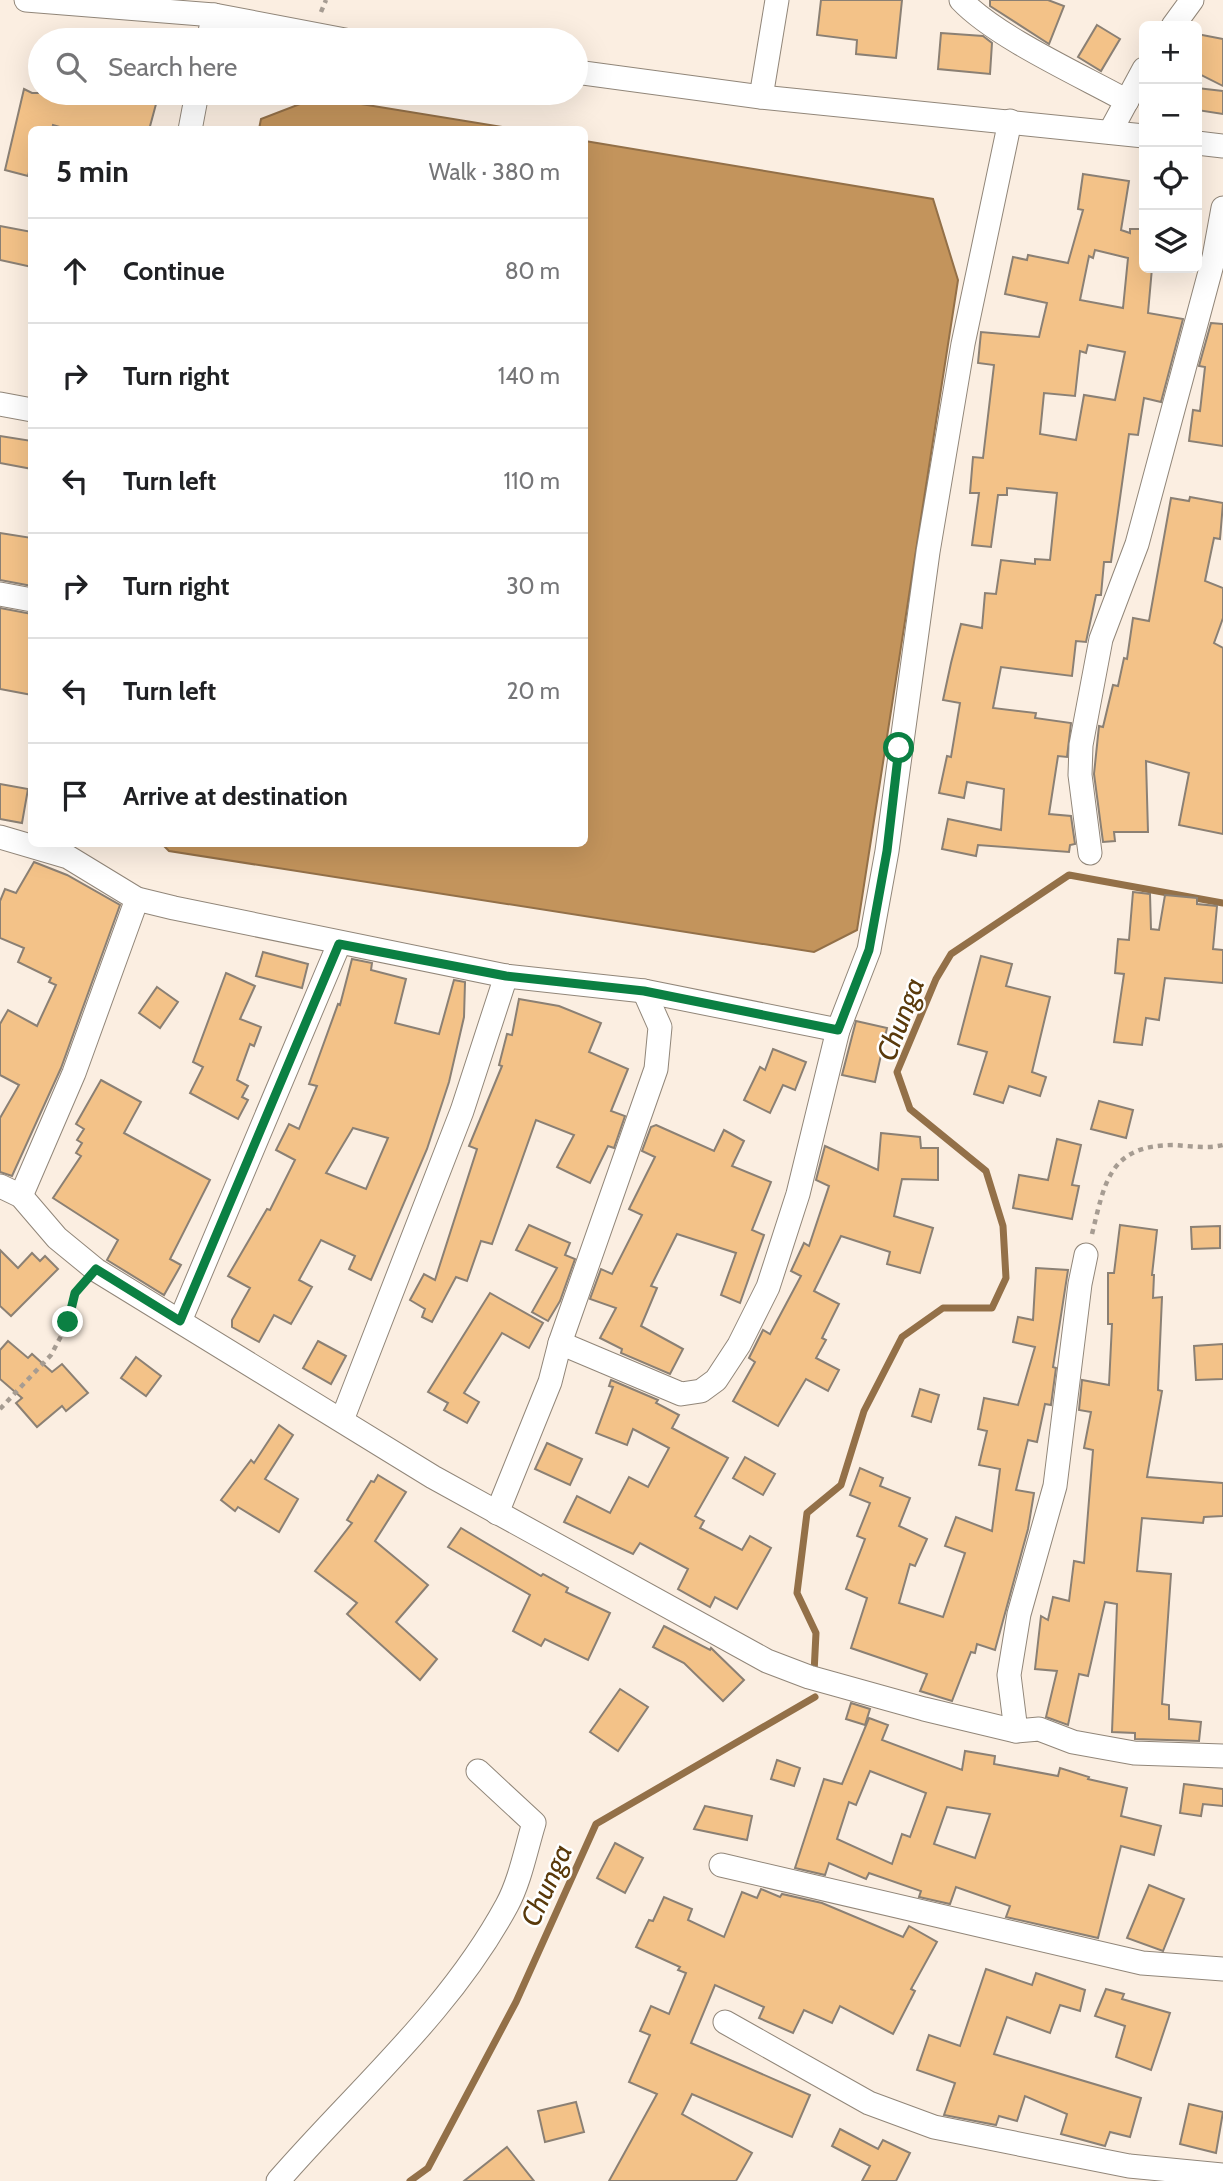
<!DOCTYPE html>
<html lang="en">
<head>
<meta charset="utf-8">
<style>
  :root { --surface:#fff; --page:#f6f6f6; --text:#202124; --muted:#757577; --line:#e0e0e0 }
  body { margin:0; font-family:Cabin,sans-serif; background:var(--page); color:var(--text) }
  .controls { position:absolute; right:21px; top:21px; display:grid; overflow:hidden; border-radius:10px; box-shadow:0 7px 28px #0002 }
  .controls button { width:63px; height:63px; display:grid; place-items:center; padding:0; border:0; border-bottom:2px solid var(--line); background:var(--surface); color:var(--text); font:35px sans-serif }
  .stop { position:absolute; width:21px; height:21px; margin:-16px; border:5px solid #0b8043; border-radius:50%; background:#fff }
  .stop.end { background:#0b8043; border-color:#fff; box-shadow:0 2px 7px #0008 }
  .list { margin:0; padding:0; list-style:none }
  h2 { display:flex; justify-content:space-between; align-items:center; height:91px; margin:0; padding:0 28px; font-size:30px }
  h2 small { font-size:23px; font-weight:400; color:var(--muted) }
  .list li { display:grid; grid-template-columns:46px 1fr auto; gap:21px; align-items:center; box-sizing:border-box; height:105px; padding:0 28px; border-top:2px solid var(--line) }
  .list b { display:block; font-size:26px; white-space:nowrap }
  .list em { font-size:23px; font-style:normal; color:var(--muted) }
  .icon { flex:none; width:38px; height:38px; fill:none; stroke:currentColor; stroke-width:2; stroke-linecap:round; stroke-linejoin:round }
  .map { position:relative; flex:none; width:1223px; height:2181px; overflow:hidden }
  .search { position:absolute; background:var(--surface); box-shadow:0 7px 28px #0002; left:28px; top:28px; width:560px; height:77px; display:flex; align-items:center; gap:18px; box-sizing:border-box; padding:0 24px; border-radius:38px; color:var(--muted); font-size:26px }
  .panel { position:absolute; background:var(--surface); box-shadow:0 7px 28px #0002; left:28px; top:126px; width:560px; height:721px; border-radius:10px }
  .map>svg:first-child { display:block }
  .water { fill:#c3945c; stroke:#937048; stroke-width:2 }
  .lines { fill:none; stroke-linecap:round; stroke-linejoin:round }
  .stream { stroke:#937048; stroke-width:7 }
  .building { fill:#f3c288; stroke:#8b8074; stroke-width:2; fill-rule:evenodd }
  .minor-casing { stroke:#918679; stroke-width:25 }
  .path { stroke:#a69c92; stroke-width:4.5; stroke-dasharray:5 5; stroke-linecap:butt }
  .minor { stroke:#fff; stroke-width:23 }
  .route { stroke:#0b8043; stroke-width:9 }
  .labels { text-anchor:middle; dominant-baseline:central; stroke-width:5; stroke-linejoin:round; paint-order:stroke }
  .water-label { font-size:28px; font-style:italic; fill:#59390a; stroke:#fff }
</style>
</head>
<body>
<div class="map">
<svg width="1223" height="2181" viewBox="0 0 1223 2181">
  <rect width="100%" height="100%" fill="#fbeee1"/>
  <g class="water">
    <polygon points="318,97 515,129 259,129 261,119"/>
    <polygon points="585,141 933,199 958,280 857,930 814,952 169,851 162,844 584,844"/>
  </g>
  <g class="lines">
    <g class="stream">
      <polyline points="814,1673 816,1633 797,1593 807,1513 841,1485 864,1411 902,1337 943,1308 992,1308 1006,1278 1003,1226 986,1171 910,1109 897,1072 936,979 951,954 1069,875 1223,903"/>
      <polyline points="410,2181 428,2168 516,2002 596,1824 815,1697"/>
    </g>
  </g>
  <g class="building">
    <polygon points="821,0 902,0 896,58 856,54 857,40 817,35"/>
    <polygon points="990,0 1048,0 1064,6 1049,44 990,6"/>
    <polygon points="1097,25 1120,39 1101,71 1078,57"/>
    <polygon points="941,33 983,36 992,43 990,74 938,69"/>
    <polygon points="1197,34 1223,39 1223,86 1197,73"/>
    <polygon points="1197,88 1223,91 1223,114 1197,110"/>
    <polygon points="24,89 32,93 159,93 149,130 70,130 53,125 52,130 32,130 32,160 28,176 5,170"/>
    <path d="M 1083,174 L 1129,181 L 1121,230 L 1130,233 L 1130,229 L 1144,229 L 1144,268 L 1152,268 L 1148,313 L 1183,319 L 1161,402 L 1144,398 L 1138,435 L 1129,434 L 1111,562 L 1104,562 L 1101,595 L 1096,595 L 1086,642 L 1076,641 L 1072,676 L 1001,667 L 993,708 L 1036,713 L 1035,718 L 1071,723 L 1067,757 L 1058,756 L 1049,814 L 1071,816 L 1075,844 L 1070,845 L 1069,852 L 978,845 L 976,856 L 942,849 L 948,819 L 1001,830 L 1004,789 L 967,782 L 964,798 L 939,793 L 947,756 L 951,757 L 960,703 L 943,700 L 951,663 L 961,624 L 982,628 L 985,593 L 996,594 L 1001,560 L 1035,564 L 1035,559 L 1050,560 L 1057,493 L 1007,488 L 1007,495 L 998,495 L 991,547 L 972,545 L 979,493 L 970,493 L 973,457 L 983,458 L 994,365 L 978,363 L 981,332 L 1039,337 L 1047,303 L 1005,294 L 1013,257 L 1027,260 L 1028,255 L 1068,263 L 1083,210 L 1078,209 ZM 1095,250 L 1128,258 L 1123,308 L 1080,300 L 1089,256 L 1093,258 ZM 1088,345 L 1125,352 L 1115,400 L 1084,395 L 1076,440 L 1040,434 L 1044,393 L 1075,396 L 1080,351 L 1086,353 Z"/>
    <polygon points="0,226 32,232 32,267 0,260"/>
    <polygon points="1211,323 1223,324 1223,446 1189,441 1193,410 1200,411 1205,367 1199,366"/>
    <polygon points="0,436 32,441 32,469 0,463"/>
    <polygon points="1190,497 1223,503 1220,539 1214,538 1205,581 1223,588 1223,618 1214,643 1223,648 1223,834 1179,825 1189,773 1146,761 1148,832 1114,832 1115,841 1103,842 1094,774 1099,726 1103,727 1113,685 1118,686 1124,658 1127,659 1133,618 1149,621 1171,498 1189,501"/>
    <polygon points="0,533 32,538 32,586 0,580"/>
    <polygon points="0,608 32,614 32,695 0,689"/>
    <polygon points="0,784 28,789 22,823 0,819"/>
    <polygon points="34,862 67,875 120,905 61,1068 12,1176 0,1172 0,1118 19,1085 0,1075 0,1024 8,1010 37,1026 56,985 49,982 51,978 18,962 24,948 0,938 0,901 5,889 16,893"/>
    <polygon points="1133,892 1150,894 1151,929 1159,930 1165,895 1197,898 1197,904 1217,906 1213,949 1223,950 1223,983 1165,978 1159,1020 1146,1018 1142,1045 1114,1042 1124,974 1115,973 1118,939 1129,940"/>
    <polygon points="263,952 308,964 302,988 256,976"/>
    <polygon points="981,956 1012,964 1006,986 1050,997 1032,1072 1046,1077 1040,1096 1009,1086 1003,1103 974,1094 987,1052 958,1044"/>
    <path d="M 352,959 L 372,963 L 371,970 L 406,979 L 395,1023 L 439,1034 L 454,980 L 465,982 L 464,1017 L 449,1082 L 427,1149 L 371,1280 L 349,1269 L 355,1256 L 321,1240 L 299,1280 L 312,1287 L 291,1324 L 274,1315 L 259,1342 L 232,1327 L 232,1320 L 250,1288 L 228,1276 L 267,1209 L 270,1210 L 295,1160 L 276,1150 L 289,1124 L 299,1129 L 317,1086 L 309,1084 L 338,1004 L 340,1005 ZM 353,1128 L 388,1138 L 366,1189 L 326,1173 Z"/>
    <polygon points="226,973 255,986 240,1019 261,1027 254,1046 250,1044 237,1080 248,1086 242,1097 248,1100 238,1119 190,1093 203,1067 193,1062"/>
    <polygon points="157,987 178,1002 160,1028 139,1013"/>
    <polygon points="519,999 559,1006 601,1023 589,1052 628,1069 611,1111 625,1116 614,1148 608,1146 590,1183 557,1167 574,1135 536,1120 492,1244 481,1241 467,1281 456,1277 432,1322 422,1317 425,1309 410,1300 424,1274 435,1280 477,1149 469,1146 502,1066 499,1065 507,1034 512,1035"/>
    <polygon points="856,1021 887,1028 875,1082 842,1075"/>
    <polygon points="773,1049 806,1062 795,1090 783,1085 770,1113 744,1100 760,1067 765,1070"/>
    <polygon points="101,1080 141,1102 124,1133 210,1180 170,1259 181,1265 164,1295 107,1260 118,1240 53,1198 81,1156 76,1153 82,1143 77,1140 84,1129 76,1124"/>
    <polygon points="1099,1101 1133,1110 1126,1138 1091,1129"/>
    <polygon points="656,1125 714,1151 724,1130 744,1141 732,1166 771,1182 752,1230 764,1235 740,1303 721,1295 736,1253 677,1234 651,1286 657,1288 641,1326 683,1349 670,1374 621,1353 622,1349 600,1338 616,1308 590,1299 601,1269 612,1274 642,1215 629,1209 655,1157 642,1151 651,1127"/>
    <polygon points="881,1133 920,1137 921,1148 938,1148 938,1180 902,1179 894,1216 933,1228 920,1273 887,1264 890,1252 841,1236 814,1291 839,1304 822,1338 826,1340 816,1358 839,1370 828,1391 806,1379 778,1426 733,1401 755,1362 749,1358 763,1330 770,1334 801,1276 791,1271 804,1243 809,1246 829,1186 816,1180 825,1146 878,1170"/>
    <polygon points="1057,1139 1081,1145 1072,1185 1079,1186 1072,1219 1013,1208 1019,1175 1048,1180"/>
    <polygon points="529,1225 570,1243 565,1255 575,1259 560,1301 548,1321 532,1312 557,1268 516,1250"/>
    <polygon points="1120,1225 1157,1230 1152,1275 1154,1275 1153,1298 1162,1297 1158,1390 1162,1391 1147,1477 1223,1483 1223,1516 1204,1517 1203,1523 1142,1518 1137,1571 1171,1574 1162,1704 1169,1705 1169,1719 1201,1722 1199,1741 1135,1739 1135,1733 1112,1732 1117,1604 1105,1602 1088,1676 1079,1674 1068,1725 1046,1717 1057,1671 1035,1669 1041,1616 1048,1620 1053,1597 1069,1601 1074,1561 1084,1563 1093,1450 1084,1448 1091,1412 1079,1410 1082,1380 1109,1385 1112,1324 1108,1324 1108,1273 1114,1273"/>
    <polygon points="1220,1226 1220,1248 1192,1249 1191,1227"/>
    <polygon points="0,1250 18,1268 32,1253 40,1261 45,1256 58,1269 11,1316 0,1306"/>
    <polygon points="1036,1268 1068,1270 1053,1367 1056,1368 1051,1405 1045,1404 1037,1442 1028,1440 1016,1490 1034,1493 1028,1529 995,1650 977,1644 975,1653 971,1652 952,1701 920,1691 927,1674 851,1648 867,1598 846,1589 865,1539 857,1536 870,1503 850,1495 860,1468 883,1478 880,1486 910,1498 899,1526 927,1539 915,1566 910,1564 899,1603 943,1617 965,1553 945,1546 956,1517 992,1531 1000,1469 979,1465 987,1431 978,1429 984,1398 1018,1405 1035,1347 1013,1342 1018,1317 1033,1320"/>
    <polygon points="490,1293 543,1323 529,1348 502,1333 464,1393 479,1402 467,1423 444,1410 448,1403 428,1392"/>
    <polygon points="8,1341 28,1358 32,1354 52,1372 62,1364 88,1393 66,1411 62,1406 37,1427 16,1403 22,1398 0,1379 0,1350"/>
    <polygon points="318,1341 346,1356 331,1384 303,1368"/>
    <polygon points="1223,1344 1223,1379 1196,1380 1194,1346"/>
    <polygon points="136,1357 161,1376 146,1396 121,1378"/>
    <polygon points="611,1380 658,1400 656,1403 679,1415 672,1428 728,1458 695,1516 704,1521 700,1528 742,1550 750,1536 771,1548 737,1609 715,1597 710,1607 678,1589 688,1569 640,1543 633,1554 564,1522 577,1496 610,1513 629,1477 648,1487 669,1448 633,1429 627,1445 596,1433 613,1387 609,1386"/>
    <polygon points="920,1389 939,1395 931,1422 912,1416"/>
    <polygon points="279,1425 293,1435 265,1479 298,1499 279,1532 238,1507 235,1511 221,1500 251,1460 254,1463"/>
    <polygon points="547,1443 582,1459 570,1485 535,1469"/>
    <polygon points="745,1457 775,1474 763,1495 733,1478"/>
    <polygon points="378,1475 406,1492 375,1541 428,1585 396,1622 437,1659 420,1680 347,1614 357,1603 315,1571 352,1523 347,1520 371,1481 374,1482"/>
    <polygon points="461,1528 541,1576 543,1574 568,1588 566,1592 610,1613 588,1660 545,1639 541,1646 513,1631 530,1595 448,1547"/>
    <polygon points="664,1626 710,1650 711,1648 744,1680 723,1701 684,1663 653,1647"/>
    <polygon points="620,1689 648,1707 618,1751 590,1732"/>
    <polygon points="851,1703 870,1709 865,1725 846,1719"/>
    <path d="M 869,1718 L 888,1725 L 882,1740 L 962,1770 L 965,1751 L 995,1756 L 994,1764 L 1058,1776 L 1060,1768 L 1089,1777 L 1088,1779 L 1127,1788 L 1121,1816 L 1161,1826 L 1154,1855 L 1121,1846 L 1098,1938 L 1006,1917 L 1010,1906 L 956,1887 L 950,1904 L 919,1897 L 921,1891 L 869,1873 L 866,1879 L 829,1863 L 825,1875 L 795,1868 L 824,1779 L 842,1784 ZM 870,1771 L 926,1793 L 910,1837 L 902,1834 L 892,1864 L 837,1839 L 849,1802 L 856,1805 ZM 947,1807 L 990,1814 L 975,1858 L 934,1844 Z"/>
    <polygon points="777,1760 800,1768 794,1786 771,1779"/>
    <polygon points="1184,1784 1223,1789 1223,1806 1203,1804 1201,1816 1180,1813"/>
    <polygon points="705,1806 752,1816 747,1840 694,1829"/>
    <polygon points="615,1843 643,1858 625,1893 597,1878"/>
    <polygon points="1149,1885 1184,1899 1163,1951 1127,1938"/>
    <polygon points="761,1889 780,1897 782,1894 822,1903 903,1937 909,1926 937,1942 911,1989 915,1991 893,2034 840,2006 832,2023 804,2010 793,2033 759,2018 764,2007 715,1985 691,2043 810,2095 792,2137 692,2094 682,2114 752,2153 736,2181 609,2181 657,2094 629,2082 650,2035 640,2031 651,2006 669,2014 686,1973 678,1970 680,1967 636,1947 649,1920 653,1921 664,1897 692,1909 688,1920 724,1937 742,1892 757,1898"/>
    <polygon points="986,1969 1032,1985 1036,1973 1085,1990 1080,2011 1060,2005 1050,2033 1007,2017 994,2054 1141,2098 1130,2137 1110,2132 1105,2146 1061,2134 1067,2114 1025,2096 1017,2121 999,2116 996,2125 944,2115 955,2083 917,2070 929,2035 960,2046"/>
    <polygon points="1106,1989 1124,1994 1122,1999 1170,2013 1151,2070 1116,2057 1125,2026 1095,2016"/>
    <polygon points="576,2102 584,2132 545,2142 538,2111"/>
    <polygon points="1189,2104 1223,2112 1216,2153 1180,2144"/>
    <polygon points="840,2129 878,2149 883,2140 910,2153 896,2181 862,2181 870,2166 832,2146"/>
    <polygon points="507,2147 534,2181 464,2181"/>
  </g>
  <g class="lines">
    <g class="minor-casing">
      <g id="minor">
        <polyline points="26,0 214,15 345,40"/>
        <path d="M 961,0 C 996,37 1080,75 1127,101"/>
        <polyline points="1173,26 1192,0"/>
        <polyline points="208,40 214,15"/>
        <polyline points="576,72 761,97 1144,136"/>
        <polyline points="761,97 777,0"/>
        <polyline points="190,130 197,93"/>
        <polyline points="1110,132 1144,69"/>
        <polyline points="1197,143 1223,146"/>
        <polyline points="0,404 32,410"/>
        <polyline points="0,594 32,600"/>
        <polyline points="0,837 68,857 137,899 174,908 506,976 644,991 838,1030"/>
        <polyline points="1090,853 1080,775 1081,745 1101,639 1137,544 1214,257 1223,208"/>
        <polyline points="0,1186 21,1196 57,1238 96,1270 433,1477 767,1661 809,1677 924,1709 1016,1731"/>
        <polyline points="21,1196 74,1073 137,899"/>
        <polyline points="1086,1255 1080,1284 1055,1486 1019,1614 1009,1675 1016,1731 1039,1729 1073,1742 1134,1753 1223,1756"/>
        <polyline points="180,1321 339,944"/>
        <polyline points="560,1343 681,1394 701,1391 716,1380 739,1345 768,1287 798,1194 838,1030 869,950 887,851 928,552 963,344 1010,121"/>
        <polyline points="342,1420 462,1111 506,976"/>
        <polyline points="497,1513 550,1382 560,1343 656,1069 660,1027 644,991"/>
        <polyline points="721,1865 1142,1963 1223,1969"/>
        <polyline points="725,2022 869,2103 934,2127 1129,2166 1223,2175"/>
        <path d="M 278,2181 C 357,2090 449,2012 507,1905 C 520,1881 526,1849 534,1823 L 478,1771"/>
      </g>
    </g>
    <g class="path">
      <polyline points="321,12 326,0"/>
      <path d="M 1092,1234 C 1105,1182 1109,1145 1174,1145 C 1190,1146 1207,1149 1223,1145"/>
      <polyline points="0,1409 51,1355 68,1323 74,1293 81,1286"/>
    </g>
    <use href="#minor" class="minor"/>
  </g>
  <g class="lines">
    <polyline class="route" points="68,1322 75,1293 96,1269 180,1321 339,944 506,976 644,991 838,1030 869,950 887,851 899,748"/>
  </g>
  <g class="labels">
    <g class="water-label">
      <text transform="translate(900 1019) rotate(-69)">Chunga</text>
      <text transform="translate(546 1885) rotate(-66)">Chunga</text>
    </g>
  </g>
</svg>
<div class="controls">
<button>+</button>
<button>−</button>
<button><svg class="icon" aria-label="locate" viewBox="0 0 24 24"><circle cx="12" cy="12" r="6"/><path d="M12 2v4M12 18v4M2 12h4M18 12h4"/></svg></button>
<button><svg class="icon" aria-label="layers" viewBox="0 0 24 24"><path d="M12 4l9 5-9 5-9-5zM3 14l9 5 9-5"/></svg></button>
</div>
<div class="stop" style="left:899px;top:748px"></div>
<div class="stop end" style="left:68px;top:1322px"></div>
<div class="search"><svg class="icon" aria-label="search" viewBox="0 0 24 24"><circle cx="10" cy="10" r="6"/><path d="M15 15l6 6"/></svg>Search here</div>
<section class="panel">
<h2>5 min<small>Walk · 380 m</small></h2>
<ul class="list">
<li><svg class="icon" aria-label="ahead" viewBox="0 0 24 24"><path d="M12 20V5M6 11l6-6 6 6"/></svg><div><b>Continue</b></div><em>80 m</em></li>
<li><svg class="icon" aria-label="right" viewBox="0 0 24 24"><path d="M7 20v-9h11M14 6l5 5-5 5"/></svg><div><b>Turn right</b></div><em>140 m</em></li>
<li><svg class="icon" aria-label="left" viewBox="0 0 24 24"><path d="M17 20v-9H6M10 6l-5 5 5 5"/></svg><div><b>Turn left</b></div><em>110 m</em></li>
<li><svg class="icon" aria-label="right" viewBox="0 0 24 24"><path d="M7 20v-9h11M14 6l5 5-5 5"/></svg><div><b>Turn right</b></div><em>30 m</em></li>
<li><svg class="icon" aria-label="left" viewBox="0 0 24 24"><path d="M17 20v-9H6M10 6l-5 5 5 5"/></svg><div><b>Turn left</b></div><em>20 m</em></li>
<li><svg class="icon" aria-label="arrive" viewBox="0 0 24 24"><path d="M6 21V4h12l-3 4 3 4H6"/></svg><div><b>Arrive at destination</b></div></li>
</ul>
</section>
</div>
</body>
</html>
